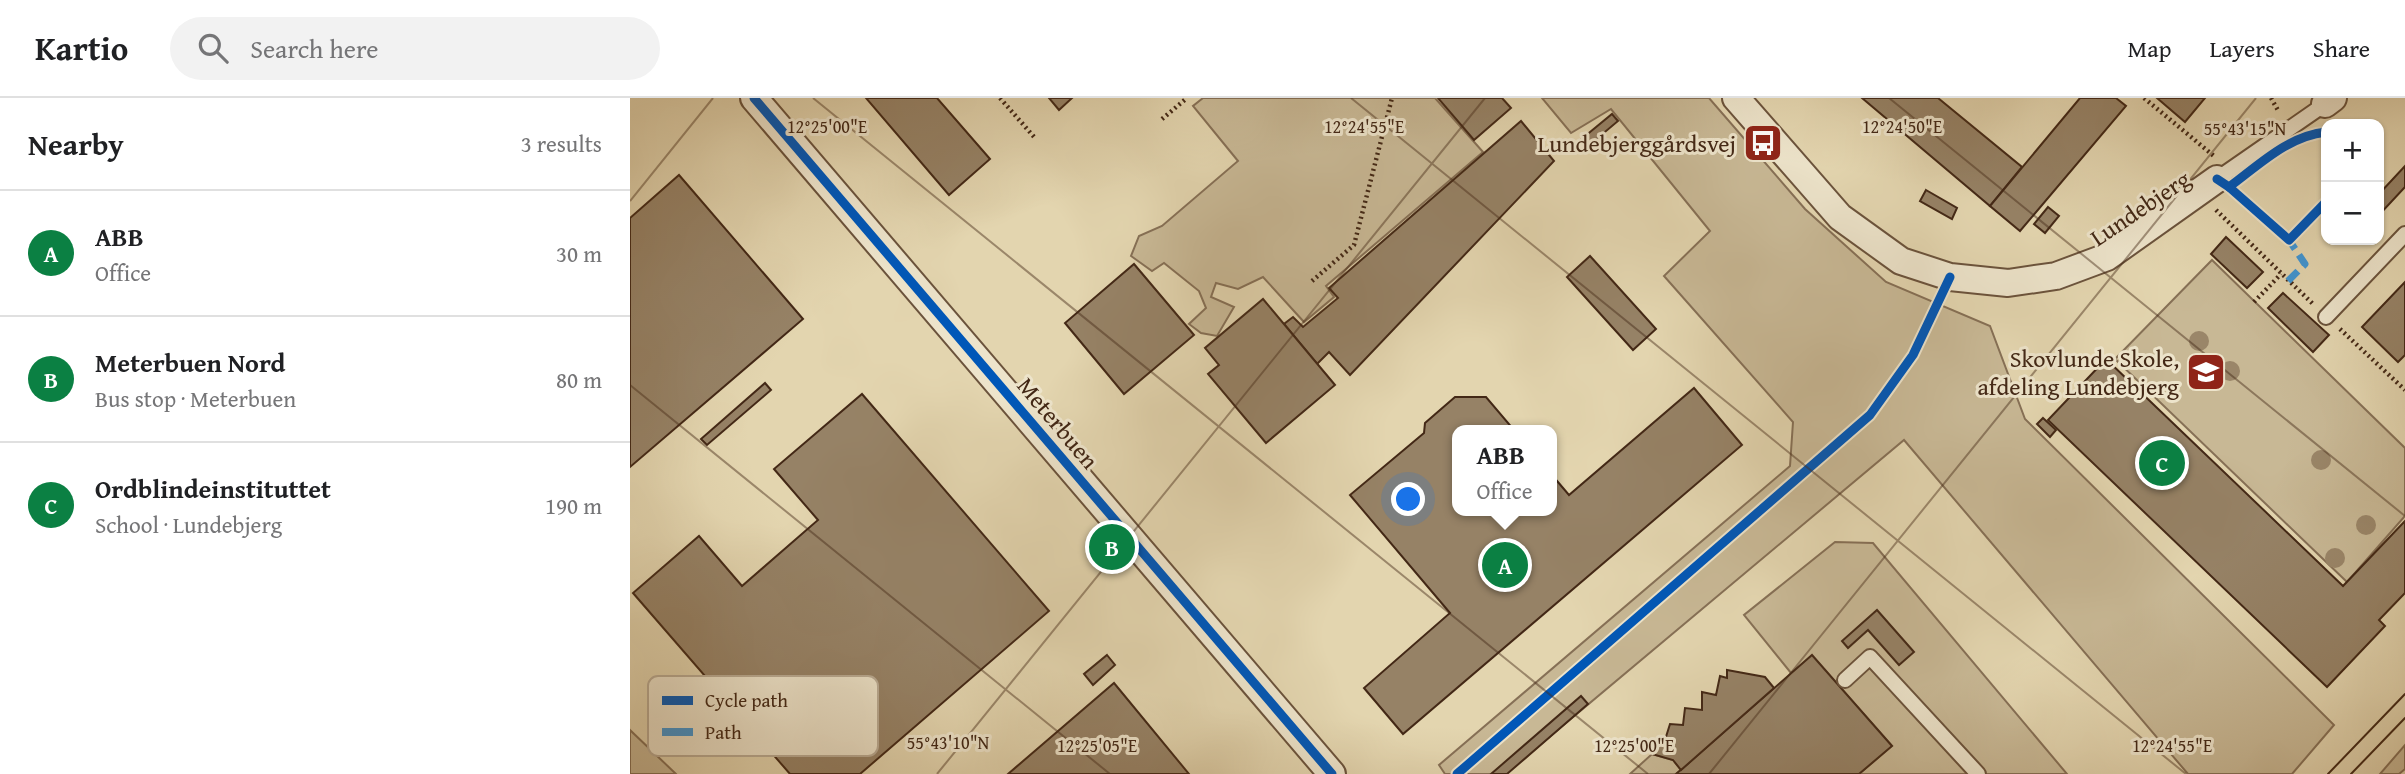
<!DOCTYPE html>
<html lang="en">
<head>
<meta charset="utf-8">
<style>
  :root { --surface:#fff; --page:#f2f2f2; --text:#202124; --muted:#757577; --line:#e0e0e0; --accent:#0b8043 }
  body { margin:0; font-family:"Gentium Book Plus",serif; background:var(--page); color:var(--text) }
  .controls { position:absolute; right:21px; top:21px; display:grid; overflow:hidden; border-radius:14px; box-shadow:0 2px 5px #0004 }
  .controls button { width:63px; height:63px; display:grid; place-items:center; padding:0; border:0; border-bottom:2px solid var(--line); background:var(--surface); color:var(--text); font:35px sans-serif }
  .you { position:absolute; left:779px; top:402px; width:24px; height:24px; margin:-18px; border:5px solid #fff; border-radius:50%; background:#1a73e8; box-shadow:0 0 0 10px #1a73e833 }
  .badge { display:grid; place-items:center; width:46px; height:46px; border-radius:50%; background:var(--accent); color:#fff; font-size:23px; font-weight:700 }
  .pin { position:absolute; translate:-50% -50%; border:4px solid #fff; box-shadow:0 2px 7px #0006 }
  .popup { position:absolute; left:822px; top:327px; width:105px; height:91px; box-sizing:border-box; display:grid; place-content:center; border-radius:14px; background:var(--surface); filter:drop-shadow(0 2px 5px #0005); font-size:23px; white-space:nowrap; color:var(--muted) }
  .popup b { font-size:26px; color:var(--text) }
  .popup::after { content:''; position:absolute; left:50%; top:100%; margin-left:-14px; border:14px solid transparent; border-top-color:var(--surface) }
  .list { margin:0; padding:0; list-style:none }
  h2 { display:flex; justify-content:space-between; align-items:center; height:91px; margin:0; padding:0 28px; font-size:30px }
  h2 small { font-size:23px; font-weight:400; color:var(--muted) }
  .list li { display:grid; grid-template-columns:46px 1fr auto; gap:21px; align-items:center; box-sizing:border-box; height:126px; padding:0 28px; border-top:2px solid var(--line) }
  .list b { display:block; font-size:26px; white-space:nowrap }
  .list p { margin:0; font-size:23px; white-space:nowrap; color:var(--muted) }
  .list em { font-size:23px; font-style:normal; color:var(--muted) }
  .icon { flex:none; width:38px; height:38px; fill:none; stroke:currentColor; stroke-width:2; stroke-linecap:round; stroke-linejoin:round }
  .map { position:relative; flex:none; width:1775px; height:676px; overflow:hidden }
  header { display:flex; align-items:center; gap:42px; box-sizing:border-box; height:98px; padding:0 35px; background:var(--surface); border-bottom:2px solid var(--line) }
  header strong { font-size:33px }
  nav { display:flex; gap:38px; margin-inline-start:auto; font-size:24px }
  .search { width:490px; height:63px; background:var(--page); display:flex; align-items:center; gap:18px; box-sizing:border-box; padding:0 24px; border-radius:38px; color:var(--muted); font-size:26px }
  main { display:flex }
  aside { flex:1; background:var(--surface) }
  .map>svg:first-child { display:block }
  .green { fill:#c8b895; stroke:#867056; stroke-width:2 }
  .building { fill:#968266; stroke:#432816; stroke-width:2 }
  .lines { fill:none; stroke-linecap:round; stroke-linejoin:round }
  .service-casing { stroke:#6b533c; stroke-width:18 }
  .minor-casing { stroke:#6b533c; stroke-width:30 }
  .path { stroke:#432816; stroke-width:4.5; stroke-dasharray:2 3.5; stroke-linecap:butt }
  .service { stroke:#ede4cb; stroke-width:14 }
  .minor { stroke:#ede4cb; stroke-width:26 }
  .tram { stroke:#432816; stroke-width:2 }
  .quiet { stroke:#4096d4; stroke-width:7; stroke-dasharray:14 7; stroke-linecap:butt }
  .cycleway-casing { stroke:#ede4cb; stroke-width:13 }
  .cycleway { stroke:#0057b8; stroke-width:9 }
  .tree { fill:#9a8669 }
  .ticks { fill:none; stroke:#432816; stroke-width:2; stroke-opacity:0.45 }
  .labels { text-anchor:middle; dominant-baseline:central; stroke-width:6; stroke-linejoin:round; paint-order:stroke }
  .poi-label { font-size:24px; fill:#432816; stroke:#ede4cb; text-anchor:end }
  .street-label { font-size:24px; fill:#432816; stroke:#ede4cb }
  .key { fill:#ede4cb; stroke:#baac95; stroke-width:2 }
  .key-label { font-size:19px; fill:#432816 }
  .ticks-label { font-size:18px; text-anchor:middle; fill:#432816; stroke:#ede4cb; stroke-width:6; stroke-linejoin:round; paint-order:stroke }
</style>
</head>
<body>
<header>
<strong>Kartio</strong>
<div class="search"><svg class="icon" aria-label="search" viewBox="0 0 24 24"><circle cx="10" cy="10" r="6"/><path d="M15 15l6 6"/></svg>Search here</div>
<nav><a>Map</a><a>Layers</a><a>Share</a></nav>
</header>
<main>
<aside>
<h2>Nearby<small>3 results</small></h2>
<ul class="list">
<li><span class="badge">A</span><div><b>ABB</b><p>Office</p></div><em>30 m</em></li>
<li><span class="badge">B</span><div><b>Meterbuen Nord</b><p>Bus stop · Meterbuen</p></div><em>80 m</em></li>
<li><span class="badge">C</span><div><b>Ordblindeinstituttet</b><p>School · Lundebjerg</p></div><em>190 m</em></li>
</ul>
</aside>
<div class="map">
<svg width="1775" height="676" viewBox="0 0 1775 676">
  <rect width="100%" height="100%" fill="#e3d5af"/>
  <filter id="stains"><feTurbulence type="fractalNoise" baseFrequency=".00286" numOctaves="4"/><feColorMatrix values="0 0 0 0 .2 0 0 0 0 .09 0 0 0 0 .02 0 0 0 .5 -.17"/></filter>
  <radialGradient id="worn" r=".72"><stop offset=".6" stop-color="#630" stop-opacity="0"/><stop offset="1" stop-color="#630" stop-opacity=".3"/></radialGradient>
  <g class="green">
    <polygon points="573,0 805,0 853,54 696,188 704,199 674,224 633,179 608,191 586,185 581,199 604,209 587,238 571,235 559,226 576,210 569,193 534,165 522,173 501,158 509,138 532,128 608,63 563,8"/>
    <polygon points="912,0 1079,0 1175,111 1256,184 1360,228 1395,321 1704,627 1662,676 1558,676 1274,342 875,676 815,676 809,667 1160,368 1163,324 1034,178 1080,133 981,11 941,35"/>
    <polygon points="1582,162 1775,350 1775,418 1717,484 1485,261"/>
    <polygon points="1205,444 1243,445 1437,676 1229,676 1262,648 1182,558 1161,575 1114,517"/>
    <polygon points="0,632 46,676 0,676"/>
    <polygon points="1775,647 1775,671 1769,676 1750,676"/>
    <polygon points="1022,656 1043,662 1051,672 1046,676 1000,676"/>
  </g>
  <g class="building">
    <polygon points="236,0 307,0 360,61 319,97"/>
    <polygon points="419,0 442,0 429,12"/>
    <polygon points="808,0 872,0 881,10 844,42"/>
    <polygon points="1232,0 1308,0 1392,69 1360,108"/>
    <polygon points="1450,0 1486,0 1496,8 1390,133 1360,108"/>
    <polygon points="1527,0 1575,0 1555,24"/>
    <polygon points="982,16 988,23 950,55 943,48"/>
    <polygon points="891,23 924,63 720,277 699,254 687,266 654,226 663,219 673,229 708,200 699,190"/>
    <polygon points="1775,68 1775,89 1749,117 1749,96"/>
    <polygon points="49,77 173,221 0,369 0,120"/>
    <polygon points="1296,92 1327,110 1322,121 1290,103"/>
    <polygon points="1418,109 1429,118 1415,135 1404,126"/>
    <polygon points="1596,139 1633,174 1617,190 1581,156"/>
    <polygon points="960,158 1026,231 1003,252 937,179"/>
    <polygon points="504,166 564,237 494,296 435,225"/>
    <polygon points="1775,184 1775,257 1768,264 1732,229"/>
    <polygon points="1653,195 1699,237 1683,254 1638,210"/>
    <polygon points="633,201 705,287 636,345 578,276 589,267 575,250"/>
    <polygon points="1476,261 1713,488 1775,423 1775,495 1749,522 1755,528 1697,589 1418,322"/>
    <polygon points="135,285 141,292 77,347 71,341"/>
    <polygon points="1064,290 1112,347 773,636 734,590 820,515 720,397 794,335 795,325 825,299 856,299 884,332 828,332 828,413 922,413 922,377 939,397"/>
    <polygon points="232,296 419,513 230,676 160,676 3,495 69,438 112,488 188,422 144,371"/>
    <polygon points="1413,320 1426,332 1420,339 1407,326"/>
    <polygon points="1247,512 1284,554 1269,567 1238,532 1218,550 1212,543"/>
    <polygon points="477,557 485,567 463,587 454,576"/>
    <polygon points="1182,557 1262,648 1229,676 1046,676"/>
    <polygon points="1097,572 1135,579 1144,590 1051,672 1043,662 1022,656 1022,641 1035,642 1040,626 1053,627 1055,610 1072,612 1072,594 1086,597 1090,578 1097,580"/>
    <polygon points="484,585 559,676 378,676"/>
    <polygon points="951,598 958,606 877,676 861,676"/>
  </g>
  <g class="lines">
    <g class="service-casing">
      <g id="service">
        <polyline points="1587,81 1695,6"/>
        <polyline points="1696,219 1775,136"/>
        <polyline points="1215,582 1240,559 1348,676"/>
      </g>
    </g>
    <g class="minor-casing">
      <g id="minor">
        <polyline points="124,0 702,676"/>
        <polyline points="1106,0 1210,119 1271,163 1320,179 1378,185 1426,178 1477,159 1587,81"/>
        <polyline points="1695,6 1703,0"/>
      </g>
    </g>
    <g class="path">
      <polyline points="370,0 405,40"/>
      <polyline points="1514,0 1584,58"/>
      <polyline points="1641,0 1649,14"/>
      <polyline points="532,21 557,0"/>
      <polyline points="1586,112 1683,206"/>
      <polyline points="682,183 724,147 762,0"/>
      <polyline points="1624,204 1651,176"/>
      <polyline points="1710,231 1775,292"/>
    </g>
    <use href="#service" class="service"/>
    <use href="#minor" class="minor"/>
    <g class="tram">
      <polyline points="1698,676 1775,596"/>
      <polyline points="1721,676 1775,620"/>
    </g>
    <polyline class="quiet" points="1658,183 1675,166 1659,142"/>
    <g class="cycleway-casing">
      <g id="cycleway">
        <polyline points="124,0 702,676"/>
        <path d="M 1587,81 L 1599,89 C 1629,67 1658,38 1696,34"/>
        <polyline points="1599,89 1659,142 1696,104"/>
        <polyline points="827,676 1240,317 1283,257 1320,179"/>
      </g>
    </g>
    <use href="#cycleway" class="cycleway"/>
  </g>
  <g class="tree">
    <circle cx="1569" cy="243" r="10"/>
    <circle cx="1600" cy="273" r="10"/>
    <circle cx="1691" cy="362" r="10"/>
    <circle cx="1736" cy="427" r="10"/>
    <circle cx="1705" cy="460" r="10"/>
  </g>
  <path class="ticks" d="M 183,0 L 1018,676M 721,0 L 1556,676M 1259,0 L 1775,418M 0,103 L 83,0M 0,287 L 480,676M 307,676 L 855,0M 1079,676 L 1626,0"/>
  <defs>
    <g id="bus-square" transform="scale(2.0125)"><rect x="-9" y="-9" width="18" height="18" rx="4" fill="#8f2418" stroke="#ede4cb"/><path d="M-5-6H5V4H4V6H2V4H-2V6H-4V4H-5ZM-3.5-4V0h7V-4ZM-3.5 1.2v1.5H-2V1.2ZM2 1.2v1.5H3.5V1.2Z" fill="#fff"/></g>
    <g id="school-square" transform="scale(2.0125)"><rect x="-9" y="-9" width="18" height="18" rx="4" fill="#8f2418" stroke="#ede4cb"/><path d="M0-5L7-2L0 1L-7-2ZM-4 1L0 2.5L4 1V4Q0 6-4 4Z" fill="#fff"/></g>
  </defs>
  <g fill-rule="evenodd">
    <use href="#bus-square" x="1133" y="45"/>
    <use href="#school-square" x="1576" y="274"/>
  </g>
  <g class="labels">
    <g class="poi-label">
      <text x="1106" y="45">Lundebjerggårdsvej</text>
      <text x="1549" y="260">Skovlunde Skole,<tspan x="1549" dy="28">afdeling Lundebjerg</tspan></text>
    </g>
    <g class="street-label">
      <text transform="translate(1510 110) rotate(-34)">Lundebjerg</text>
      <text transform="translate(428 325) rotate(50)">Meterbuen</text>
    </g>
  </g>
  <rect x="18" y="578" width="230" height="80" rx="10" class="key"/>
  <rect x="32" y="598" width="31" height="9" fill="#0057b8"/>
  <rect x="32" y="630" width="31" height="8" fill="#4096d4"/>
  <g class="key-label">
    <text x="75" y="609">Cycle path</text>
    <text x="75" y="641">Path</text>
  </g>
  <g class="ticks-label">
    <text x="197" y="35">12°25'00"E</text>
    <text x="734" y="35">12°24'55"E</text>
    <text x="1272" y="35">12°24'50"E</text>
    <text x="1615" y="37">55°43'15"N</text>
    <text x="318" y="651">55°43'10"N</text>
    <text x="467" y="654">12°25'05"E</text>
    <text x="1004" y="654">12°25'00"E</text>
    <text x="1542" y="654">12°24'55"E</text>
  </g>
  <rect width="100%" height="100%" filter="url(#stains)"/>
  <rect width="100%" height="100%" fill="url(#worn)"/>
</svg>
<div class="controls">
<button>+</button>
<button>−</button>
</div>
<div class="you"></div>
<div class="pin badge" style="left:875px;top:467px">A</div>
<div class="popup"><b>ABB</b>Office</div>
<div class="pin badge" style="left:482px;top:449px">B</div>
<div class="pin badge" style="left:1532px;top:365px">C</div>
</div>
</main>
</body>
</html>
